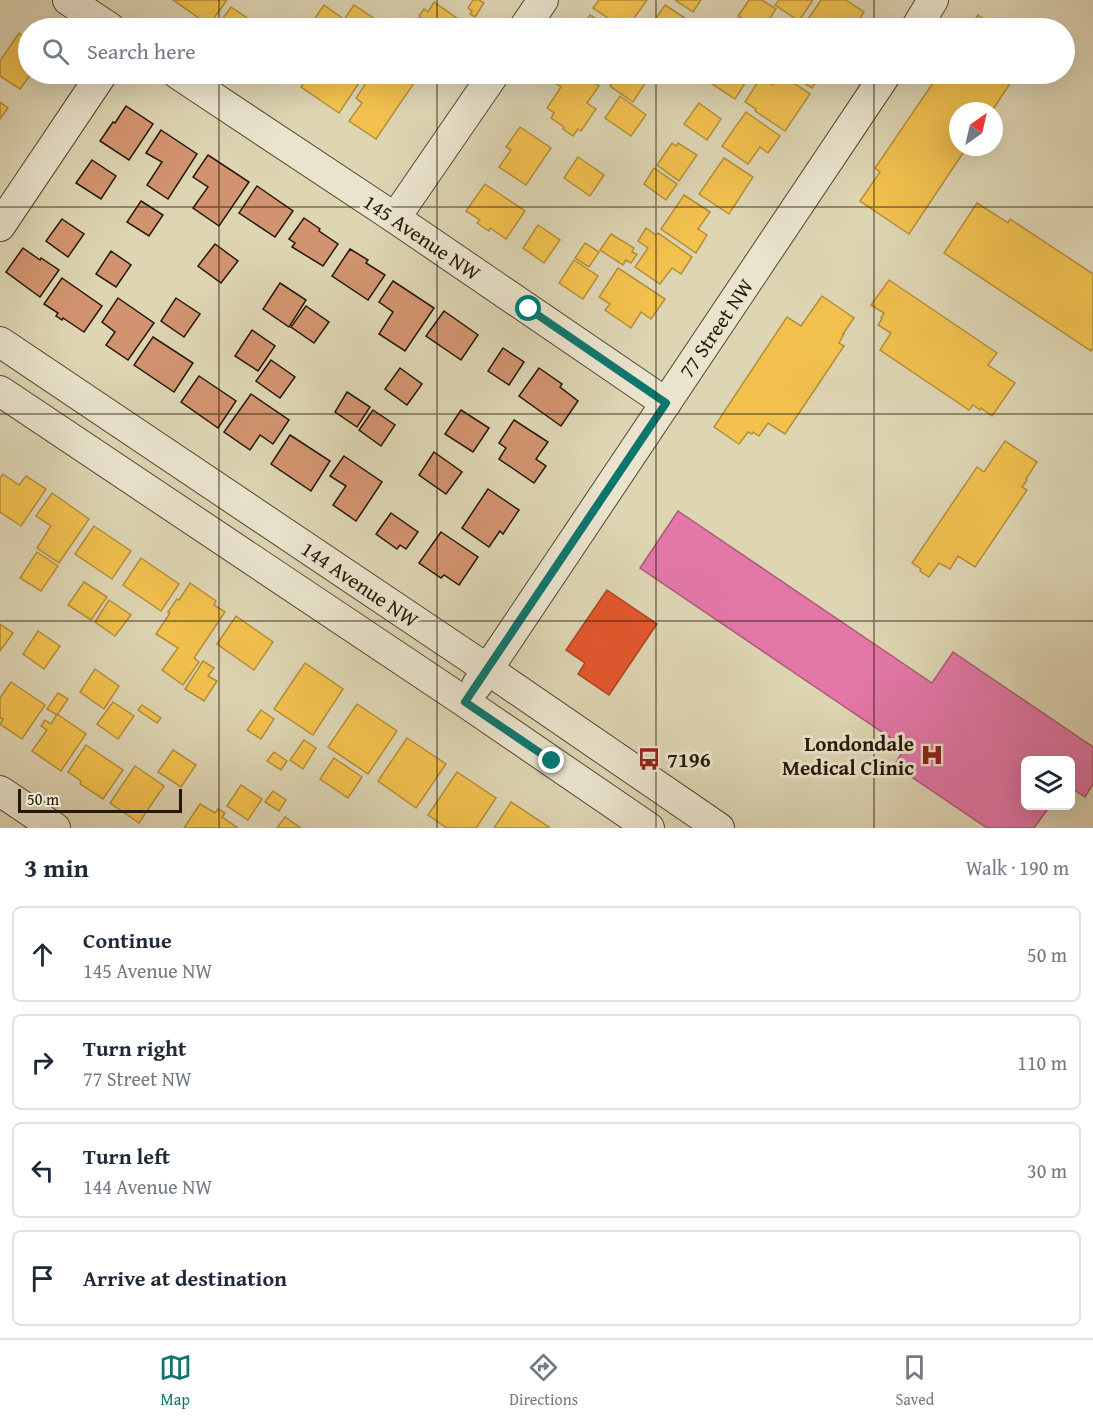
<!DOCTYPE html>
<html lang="en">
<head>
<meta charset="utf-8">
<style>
  :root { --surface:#fff; --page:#f6f6f7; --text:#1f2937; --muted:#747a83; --line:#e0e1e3; --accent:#0f766e }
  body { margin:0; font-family:"Gentium Book Plus",serif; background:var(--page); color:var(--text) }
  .controls { position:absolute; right:18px; bottom:18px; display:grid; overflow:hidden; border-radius:9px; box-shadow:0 6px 24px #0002 }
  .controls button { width:54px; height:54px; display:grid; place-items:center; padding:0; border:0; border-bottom:2px solid var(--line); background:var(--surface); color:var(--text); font:30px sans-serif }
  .compass { position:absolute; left:949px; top:102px; width:54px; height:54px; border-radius:50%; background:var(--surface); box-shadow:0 6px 24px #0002; rotate:34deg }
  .scale { position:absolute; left:18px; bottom:15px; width:164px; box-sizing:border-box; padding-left:6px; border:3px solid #251806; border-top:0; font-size:16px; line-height:21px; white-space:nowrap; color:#251806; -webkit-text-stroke:4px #eae4ce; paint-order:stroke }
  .stop { position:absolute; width:18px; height:18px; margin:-14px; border:4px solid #0f766e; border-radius:50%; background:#fff }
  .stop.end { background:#0f766e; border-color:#fff; box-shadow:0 2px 6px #0008 }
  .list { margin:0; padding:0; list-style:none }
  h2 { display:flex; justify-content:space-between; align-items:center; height:78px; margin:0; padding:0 24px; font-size:26px }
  h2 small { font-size:20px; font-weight:400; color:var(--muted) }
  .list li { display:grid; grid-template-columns:39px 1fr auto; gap:18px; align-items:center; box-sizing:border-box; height:96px; margin:0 12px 12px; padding:0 12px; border:2px solid var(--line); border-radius:9px }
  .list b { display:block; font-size:22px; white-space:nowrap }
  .list p { margin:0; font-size:20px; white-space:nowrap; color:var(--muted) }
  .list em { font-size:20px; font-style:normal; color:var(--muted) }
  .icon { flex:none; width:33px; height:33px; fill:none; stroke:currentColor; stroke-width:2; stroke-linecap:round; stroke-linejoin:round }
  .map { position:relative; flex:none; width:1093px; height:828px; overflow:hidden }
  .search { position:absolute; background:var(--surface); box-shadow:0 6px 24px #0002; left:18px; right:18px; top:18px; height:66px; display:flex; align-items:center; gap:15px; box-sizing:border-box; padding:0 21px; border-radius:33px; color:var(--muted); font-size:22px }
  .sheet { height:510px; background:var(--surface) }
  nav { display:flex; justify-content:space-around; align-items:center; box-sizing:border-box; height:84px; border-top:2px solid var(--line); background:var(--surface); font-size:16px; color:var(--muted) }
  nav a { display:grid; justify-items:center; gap:3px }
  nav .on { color:var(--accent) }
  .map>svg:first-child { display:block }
  .homes { fill:#f2c14e; stroke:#b48e38; stroke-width:1.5 }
  .shops { fill:#e4572e; stroke:#ab4422; stroke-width:1.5 }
  .health { fill:#e377a8; stroke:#aa5a77; stroke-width:1.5 }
  .building { fill:#d29470; stroke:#251806; stroke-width:1.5 }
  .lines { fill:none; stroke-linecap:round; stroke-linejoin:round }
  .minor-casing { stroke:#534731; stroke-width:32 }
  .minor { stroke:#eae4ce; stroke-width:30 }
  .route { stroke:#0f766e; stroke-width:8 }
  .grid { fill:none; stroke:#251806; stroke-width:1.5; stroke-opacity:0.55 }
  .labels { text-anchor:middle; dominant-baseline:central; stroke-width:6; stroke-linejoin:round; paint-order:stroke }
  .street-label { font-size:21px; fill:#251806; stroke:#eae4ce }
  .poi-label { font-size:21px; font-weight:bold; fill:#251806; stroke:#eae4ce; text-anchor:end }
</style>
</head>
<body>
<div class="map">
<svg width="1093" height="828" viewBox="0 0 1093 828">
  <rect width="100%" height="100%" fill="#ded5b3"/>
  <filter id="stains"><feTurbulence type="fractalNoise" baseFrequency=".00333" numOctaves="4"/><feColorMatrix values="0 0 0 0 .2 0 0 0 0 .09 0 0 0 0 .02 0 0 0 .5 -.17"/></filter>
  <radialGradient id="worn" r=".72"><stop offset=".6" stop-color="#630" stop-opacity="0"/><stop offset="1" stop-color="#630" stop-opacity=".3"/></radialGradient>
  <g class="homes">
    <polygon points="173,0 227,0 209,25"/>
    <polygon points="473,0 479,0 484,3 475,17 470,14 472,11 468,8"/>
    <polygon points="599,0 647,0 627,28 623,28 593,8"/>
    <polygon points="675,0 701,0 693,12"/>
    <polygon points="749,0 762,0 776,9 763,28 758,28 738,16"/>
    <polygon points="779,0 813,0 799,21 775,5"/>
    <polygon points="821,0 846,0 864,12 853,28 843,23 839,28 815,28 806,22"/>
    <polygon points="434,2 458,19 451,28 425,28 419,24 422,19 419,16 424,9 428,12"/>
    <polygon points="324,5 342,18 335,28 308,28"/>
    <polygon points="354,5 378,21 373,28 341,28 339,27"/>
    <polygon points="665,5 688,20 682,28 665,28 654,21"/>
    <polygon points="231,7 262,28 216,28"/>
    <polygon points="590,15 611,28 581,28"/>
    <polygon points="978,15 997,28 969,28"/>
    <polygon points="19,33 28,40 28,74 31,74 20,89 0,76 0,61"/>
    <polygon points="310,74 357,74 363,77 339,113 301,87"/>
    <polygon points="372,74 382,79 386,74 413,74 418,77 376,139 349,121 362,103 356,98"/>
    <polygon points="557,74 581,74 599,86 587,103 596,109 581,131 578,129 573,136 563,129 564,127 551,118 554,113 547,108 561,87 552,81"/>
    <polygon points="619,74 634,74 646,82 633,102 610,86"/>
    <polygon points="719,74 743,74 749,77 735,99 712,84"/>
    <polygon points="780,74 810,94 785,131 755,111 756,109 745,102 761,77 773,85"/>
    <polygon points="790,74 822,74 812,88"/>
    <polygon points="939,74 1011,74 1007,79 1011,82 992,111 958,111 958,147 967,147 909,234 860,201 880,172 875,168"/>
    <polygon points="620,96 646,115 631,136 605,118"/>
    <polygon points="0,102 8,108 0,119"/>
    <polygon points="699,103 721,119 707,140 684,124"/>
    <polygon points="746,112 780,136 768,153 760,147 748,164 722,146"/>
    <polygon points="520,127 551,148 526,185 499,167 511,150 506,147"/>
    <polygon points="672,143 676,146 678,143 697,155 679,181 657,165"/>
    <polygon points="578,157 604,175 590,196 564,178"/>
    <polygon points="724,158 753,177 729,214 699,194"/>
    <polygon points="654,168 677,184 666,200 644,184"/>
    <polygon points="485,184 525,211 506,239 490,228 489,231 477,223 480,220 466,211"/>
    <polygon points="684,195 710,212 698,229 707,235 696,253 661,229"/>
    <polygon points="977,203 1008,223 1010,219 1093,274 1093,348 1091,351 944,253"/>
    <polygon points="538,225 560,240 544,263 523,248"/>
    <polygon points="646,228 656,235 658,233 692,257 681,274 672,268 660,284 635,267 648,248 638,241"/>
    <polygon points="611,234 634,248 632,252 637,254 631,263 626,260 623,265 600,250"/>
    <polygon points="585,243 599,252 589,267 575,258"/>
    <polygon points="574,260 598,276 583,299 559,283"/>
    <polygon points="618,268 665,299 651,319 641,312 631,328 605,310 610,304 599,297"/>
    <polygon points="889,280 997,353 988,365 1015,383 992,416 981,408 980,410 973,405 969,410 880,350 891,333 878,325 882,319 881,318 884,313 871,305"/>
    <polygon points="822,296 854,318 843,334 844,334 839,343 844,346 785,434 768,423 759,436 753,432 752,434 748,432 739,444 714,427 787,317 801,326"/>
    <polygon points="1005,441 1037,462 1026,479 1027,480 1022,487 1027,490 975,567 958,556 950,569 939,563 929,577 920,571 921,569 912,563 977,467 984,472"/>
    <polygon points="3,474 19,485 26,476 46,489 21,526 0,512 0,478"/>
    <polygon points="52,493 89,519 59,563 37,548 51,526 36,516"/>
    <polygon points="94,526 131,551 112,579 75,554"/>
    <polygon points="37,552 58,566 41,591 20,578"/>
    <polygon points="141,558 179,584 161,611 123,585"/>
    <polygon points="84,582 107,597 91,620 68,605"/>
    <polygon points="190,583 216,601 214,605 225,612 194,658 199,662 183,685 162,670 178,648 156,634 170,613 168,612 177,599 179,600"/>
    <polygon points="109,600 131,615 115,636 95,622"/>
    <polygon points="236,616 273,642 254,670 217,644"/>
    <polygon points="0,624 13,633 0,651"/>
    <polygon points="38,631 60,646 44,669 23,654"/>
    <polygon points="203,661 214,668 208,676 217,681 204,701 185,689"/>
    <polygon points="305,663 343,689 313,735 274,709"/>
    <polygon points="95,669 119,686 104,709 80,692"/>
    <polygon points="11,682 45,705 22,739 0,724 3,719 0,718 0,698"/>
    <polygon points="58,693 68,699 57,715 47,709"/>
    <polygon points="113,702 134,716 118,739 97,724"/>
    <polygon points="357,704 397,731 368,774 328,747"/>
    <polygon points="142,705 161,718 157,723 138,710"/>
    <polygon points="261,710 274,719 261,739 247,730"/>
    <polygon points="57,714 86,734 61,771 32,751 47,730 41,726 45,720 51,724"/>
    <polygon points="407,738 446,764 416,808 378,781"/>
    <polygon points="304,740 316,748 303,769 290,760"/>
    <polygon points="86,745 123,770 103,799 80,784 81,781 68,772"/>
    <polygon points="173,750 196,765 181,787 158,772"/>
    <polygon points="274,752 287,761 281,770 267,761"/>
    <polygon points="334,758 362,777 348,798 320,779"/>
    <polygon points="135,766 164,786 139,823 110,803"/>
    <polygon points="457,772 496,798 476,828 447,828 428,815"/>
    <polygon points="241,785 262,799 248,820 227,806"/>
    <polygon points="273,791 286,800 279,811 265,802"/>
    <polygon points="511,802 549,827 548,828 494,828"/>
    <polygon points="200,804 215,813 218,809 225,813 222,817 238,828 184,828"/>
    <polygon points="285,817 301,828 277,828"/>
  </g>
  <polygon class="shops" points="607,590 657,624 609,695 578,674 585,663 566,650"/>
  <polygon class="health" points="678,511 932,683 953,652 1093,747 1093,784 1085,797 1070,787 1070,760 1026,760 1026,806 1050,806 1034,828 987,828 894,765 902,753 889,743 892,739 640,568"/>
  <g class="building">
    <polygon points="126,106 153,124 129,160 100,141 113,122 115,123"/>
    <polygon points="161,130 197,154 168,199 147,185 162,162 146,153"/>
    <polygon points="208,155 249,182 219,226 193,208 208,187 193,177"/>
    <polygon points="92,160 116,176 101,199 76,183"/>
    <polygon points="257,186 293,211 275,237 239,213"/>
    <polygon points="141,201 163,215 149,236 127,222"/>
    <polygon points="304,218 320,229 319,231 338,244 323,266 292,247 295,243 289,239"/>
    <polygon points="62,219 84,234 68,257 46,241"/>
    <polygon points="215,244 238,261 221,283 198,266"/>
    <polygon points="23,248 40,260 41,258 59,270 40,297 6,272"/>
    <polygon points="350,249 368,260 366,263 385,275 368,300 332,276"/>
    <polygon points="111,251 131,265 116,287 96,274"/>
    <polygon points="62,278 102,306 84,332 63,318 62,320 56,316 58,313 44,304"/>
    <polygon points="393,281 434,308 405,351 379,334 393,312 379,302"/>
    <polygon points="280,283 306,300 289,327 263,309"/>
    <polygon points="118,298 154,323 128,360 106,345 115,332 102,322"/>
    <polygon points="176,298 200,314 184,337 161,321"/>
    <polygon points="306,306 329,322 314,343 291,327"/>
    <polygon points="444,311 478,335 461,360 426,336"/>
    <polygon points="252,330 275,346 258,371 235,356"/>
    <polygon points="153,337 193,363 174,392 134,365"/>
    <polygon points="503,348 524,362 509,385 488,371"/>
    <polygon points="271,360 295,377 280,398 256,381"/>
    <polygon points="400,368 422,384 407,405 385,389"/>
    <polygon points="539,368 562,384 560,387 578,401 561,426 519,396"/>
    <polygon points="199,376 236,401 218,428 181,402"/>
    <polygon points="347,392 370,407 357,427 335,412"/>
    <polygon points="251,394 289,420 273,444 260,435 250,450 224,432"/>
    <polygon points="373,410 395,425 381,446 359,430"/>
    <polygon points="461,410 489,428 473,452 445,434"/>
    <polygon points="514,420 548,442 536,459 546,466 534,483 499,459 506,448 499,443"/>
    <polygon points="290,435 330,461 311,491 271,464"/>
    <polygon points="434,452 462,472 446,494 419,475"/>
    <polygon points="344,456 382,482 356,521 333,505 346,486 330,476"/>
    <polygon points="488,489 519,510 503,534 500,531 489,547 462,528"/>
    <polygon points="391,513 418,532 406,549 400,545 397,549 376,534"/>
    <polygon points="441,532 478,557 459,585 444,575 441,578 419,563"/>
  </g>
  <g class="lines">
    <g class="minor-casing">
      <g id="minor">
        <polyline points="68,0 110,28"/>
        <polyline points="524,28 543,0"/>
        <polyline points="916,28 933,0"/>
        <polyline points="178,74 395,218 666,403"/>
        <polyline points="395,218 494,74"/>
        <polyline points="0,226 102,74"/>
        <polyline points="0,342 487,669 719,828"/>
        <polyline points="0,391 465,702 649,828"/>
        <polyline points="477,685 886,74"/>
        <polyline points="0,791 55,828"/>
      </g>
    </g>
    <use href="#minor" class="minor"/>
  </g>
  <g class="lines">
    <polyline class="route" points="529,309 666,403 465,702 552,761"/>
  </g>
  <path class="grid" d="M 219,0 L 219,28M 437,0 L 437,28M 656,0 L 656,28M 874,0 L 874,28M 219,74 L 219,828M 437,74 L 437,828M 656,74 L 656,828M 874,74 L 874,828M 0,207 L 1093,207M 0,414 L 1093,414M 0,621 L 1093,621"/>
  <defs>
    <g id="hospital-bare" transform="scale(1.8)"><path d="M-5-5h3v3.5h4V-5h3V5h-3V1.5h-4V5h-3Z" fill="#8f2418" stroke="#eae4ce" stroke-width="2.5" paint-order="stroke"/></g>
    <g id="bus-bare" transform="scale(1.8)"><path d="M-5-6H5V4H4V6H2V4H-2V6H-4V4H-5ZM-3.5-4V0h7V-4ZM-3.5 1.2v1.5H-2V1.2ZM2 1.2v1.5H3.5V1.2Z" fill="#8f2418" stroke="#eae4ce" stroke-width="2.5" paint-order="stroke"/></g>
  </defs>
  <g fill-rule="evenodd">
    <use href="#hospital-bare" x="932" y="755"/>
    <use href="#bus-bare" x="649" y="759"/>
  </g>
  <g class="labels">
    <g class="street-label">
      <text transform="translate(422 237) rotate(34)">145 Avenue NW</text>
      <text transform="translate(716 328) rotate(-56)">77 Street NW</text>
      <text transform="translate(360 584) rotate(34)">144 Avenue NW</text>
    </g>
    <g class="poi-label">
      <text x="914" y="743">Londondale<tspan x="914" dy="24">Medical Clinic</tspan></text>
      <text x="667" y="759" text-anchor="start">7196</text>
    </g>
  </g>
  <rect width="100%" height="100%" filter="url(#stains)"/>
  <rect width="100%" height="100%" fill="url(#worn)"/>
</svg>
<div class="controls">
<button><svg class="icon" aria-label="layers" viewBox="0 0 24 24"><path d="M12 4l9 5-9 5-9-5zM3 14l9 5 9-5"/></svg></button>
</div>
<svg class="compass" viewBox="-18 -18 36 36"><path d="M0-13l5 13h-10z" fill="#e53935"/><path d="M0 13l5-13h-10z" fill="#747a83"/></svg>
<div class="scale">50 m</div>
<div class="stop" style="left:529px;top:309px"></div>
<div class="stop end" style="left:552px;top:761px"></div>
<div class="search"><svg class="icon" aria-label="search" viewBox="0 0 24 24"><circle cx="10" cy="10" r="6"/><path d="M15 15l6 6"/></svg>Search here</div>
</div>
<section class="sheet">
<h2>3 min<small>Walk · 190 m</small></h2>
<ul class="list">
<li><svg class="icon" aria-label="ahead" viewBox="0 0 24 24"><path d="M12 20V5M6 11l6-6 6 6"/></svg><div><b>Continue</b><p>145 Avenue NW</p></div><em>50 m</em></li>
<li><svg class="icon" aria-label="right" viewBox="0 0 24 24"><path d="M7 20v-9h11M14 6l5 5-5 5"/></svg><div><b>Turn right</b><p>77 Street NW</p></div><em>110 m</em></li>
<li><svg class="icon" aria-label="left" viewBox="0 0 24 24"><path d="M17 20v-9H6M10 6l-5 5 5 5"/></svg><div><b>Turn left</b><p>144 Avenue NW</p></div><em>30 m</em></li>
<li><svg class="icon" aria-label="arrive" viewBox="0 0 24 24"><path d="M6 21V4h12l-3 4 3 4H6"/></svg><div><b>Arrive at destination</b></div></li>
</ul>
</section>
<nav>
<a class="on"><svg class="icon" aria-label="map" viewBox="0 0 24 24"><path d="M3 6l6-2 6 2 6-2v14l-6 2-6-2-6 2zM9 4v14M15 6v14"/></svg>Map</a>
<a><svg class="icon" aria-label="directions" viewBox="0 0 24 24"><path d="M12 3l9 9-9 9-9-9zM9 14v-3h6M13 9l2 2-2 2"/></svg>Directions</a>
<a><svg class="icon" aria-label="saved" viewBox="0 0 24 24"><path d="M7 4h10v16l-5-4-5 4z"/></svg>Saved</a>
</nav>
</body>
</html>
